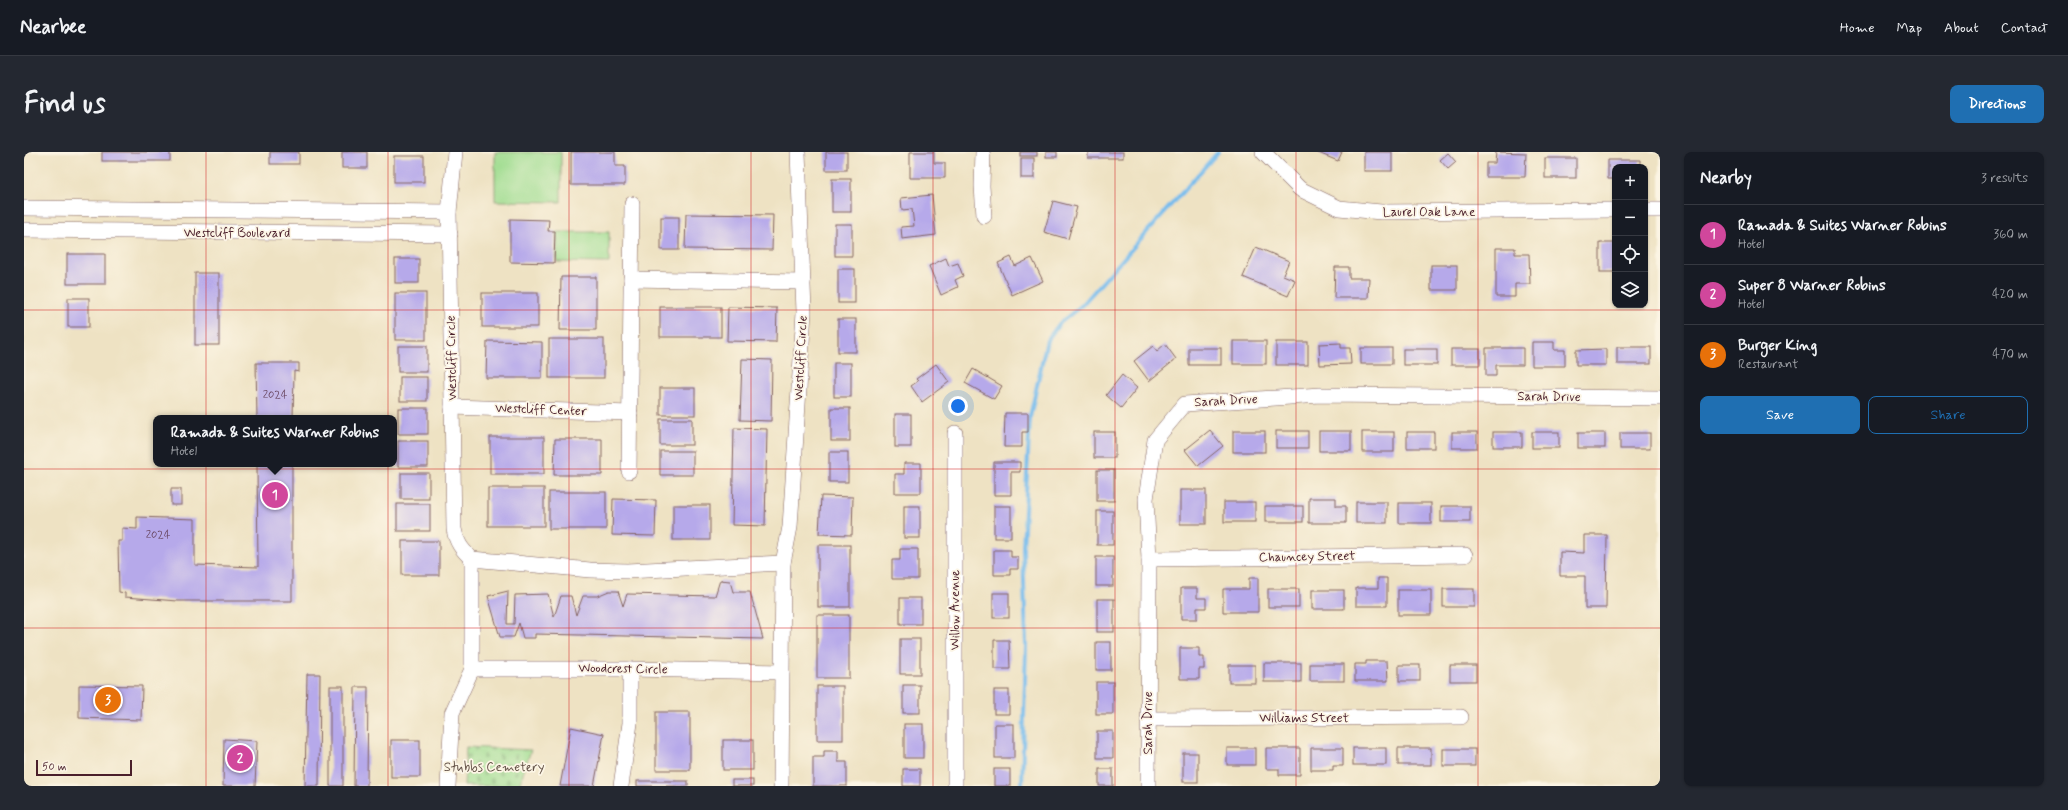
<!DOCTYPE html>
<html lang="en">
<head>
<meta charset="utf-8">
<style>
  :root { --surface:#171b24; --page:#242831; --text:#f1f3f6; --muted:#9ea1a6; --line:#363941; --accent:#1f6fb2 }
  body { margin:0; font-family:Mynerve,sans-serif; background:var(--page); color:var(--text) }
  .controls { position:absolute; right:12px; top:12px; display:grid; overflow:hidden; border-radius:8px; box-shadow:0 1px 3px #0004 }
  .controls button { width:36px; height:36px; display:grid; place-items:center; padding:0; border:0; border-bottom:1px solid var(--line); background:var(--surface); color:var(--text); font:20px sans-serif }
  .scale { position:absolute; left:12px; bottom:10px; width:96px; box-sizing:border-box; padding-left:4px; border:2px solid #4a1f2b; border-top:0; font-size:11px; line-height:14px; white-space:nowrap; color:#4a1f2b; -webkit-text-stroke:3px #fcf5e5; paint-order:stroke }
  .you { position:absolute; left:934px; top:254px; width:14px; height:14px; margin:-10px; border:3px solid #fff; border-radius:50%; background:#1a73e8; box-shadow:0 0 0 6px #1a73e833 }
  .badge { display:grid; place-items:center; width:26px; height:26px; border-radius:50%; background:var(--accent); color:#fff; font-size:13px; font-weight:700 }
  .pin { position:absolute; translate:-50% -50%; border:2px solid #fff; box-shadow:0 1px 4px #0006 }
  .popup { position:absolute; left:129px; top:263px; width:244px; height:52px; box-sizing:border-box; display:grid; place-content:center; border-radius:8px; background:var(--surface); filter:drop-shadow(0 1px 3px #0005); font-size:13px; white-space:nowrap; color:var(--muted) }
  .popup b { font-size:15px; color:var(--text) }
  .popup::after { content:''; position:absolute; left:50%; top:100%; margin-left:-8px; border:8px solid transparent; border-top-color:var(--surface) }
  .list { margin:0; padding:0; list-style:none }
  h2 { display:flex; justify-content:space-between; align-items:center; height:52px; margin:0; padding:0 16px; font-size:17px }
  h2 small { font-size:13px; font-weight:400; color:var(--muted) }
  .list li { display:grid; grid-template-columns:26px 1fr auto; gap:12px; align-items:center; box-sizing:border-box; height:60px; padding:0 16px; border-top:1px solid var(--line) }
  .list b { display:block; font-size:15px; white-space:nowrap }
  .list p { margin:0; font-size:13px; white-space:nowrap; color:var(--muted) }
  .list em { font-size:13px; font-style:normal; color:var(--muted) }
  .actions { display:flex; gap:8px; padding:12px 16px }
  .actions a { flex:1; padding:9px 0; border:1px solid var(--accent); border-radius:8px; text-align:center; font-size:14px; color:var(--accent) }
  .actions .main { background:var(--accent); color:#fff }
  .icon { flex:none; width:22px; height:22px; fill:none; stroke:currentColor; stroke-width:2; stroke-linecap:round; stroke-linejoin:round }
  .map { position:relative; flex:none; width:1636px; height:634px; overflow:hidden; border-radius:8px }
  header { display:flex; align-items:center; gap:24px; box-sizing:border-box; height:56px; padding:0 20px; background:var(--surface); border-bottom:1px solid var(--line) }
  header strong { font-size:19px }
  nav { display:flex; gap:22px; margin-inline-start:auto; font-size:14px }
  .intro { display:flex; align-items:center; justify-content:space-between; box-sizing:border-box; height:96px; padding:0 24px }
  h1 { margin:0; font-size:28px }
  .button { padding:10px 18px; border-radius:8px; background:var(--accent); color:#fff; font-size:14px; font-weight:700 }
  main { display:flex; gap:24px; padding:0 24px }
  aside { flex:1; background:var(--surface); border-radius:8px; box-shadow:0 1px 3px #0004 }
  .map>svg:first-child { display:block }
  .green { fill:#a0dd91; stroke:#757e5e }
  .cemetery { fill:url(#cemetery-stones); stroke:#757e5e }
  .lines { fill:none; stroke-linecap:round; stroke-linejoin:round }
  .stream { stroke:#76bced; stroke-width:4 }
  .building { fill:#b6a9ea }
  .minor-casing { stroke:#836360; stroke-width:16 }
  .minor { stroke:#fff; stroke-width:15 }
  .grid { fill:none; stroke:#d62828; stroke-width:1; stroke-opacity:0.55 }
  .labels { text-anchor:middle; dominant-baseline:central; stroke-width:3.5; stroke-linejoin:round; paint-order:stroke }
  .number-label { font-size:11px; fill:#65425b }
  .street-label { font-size:13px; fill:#4a1f2b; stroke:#fcf5e5 }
  .park-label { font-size:13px; fill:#604e44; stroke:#fcf5e5 }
</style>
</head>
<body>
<header>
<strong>Nearbee</strong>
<nav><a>Home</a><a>Map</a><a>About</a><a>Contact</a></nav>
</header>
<div class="intro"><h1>Find us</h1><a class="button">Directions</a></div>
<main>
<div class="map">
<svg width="1636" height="634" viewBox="0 0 1636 634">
  <defs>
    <pattern id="cemetery-stones" width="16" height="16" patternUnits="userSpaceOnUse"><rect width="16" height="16" fill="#a0dd91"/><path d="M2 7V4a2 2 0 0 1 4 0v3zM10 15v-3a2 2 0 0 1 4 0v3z" fill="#8bbd7d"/></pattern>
  </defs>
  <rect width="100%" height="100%" fill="#fcf5e5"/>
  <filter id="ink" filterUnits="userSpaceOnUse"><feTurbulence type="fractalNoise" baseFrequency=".025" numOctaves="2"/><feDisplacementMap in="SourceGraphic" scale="8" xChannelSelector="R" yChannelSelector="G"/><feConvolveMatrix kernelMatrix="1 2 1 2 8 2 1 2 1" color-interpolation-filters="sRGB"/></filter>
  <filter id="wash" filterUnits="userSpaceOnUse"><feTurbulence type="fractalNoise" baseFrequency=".012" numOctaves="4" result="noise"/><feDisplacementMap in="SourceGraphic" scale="16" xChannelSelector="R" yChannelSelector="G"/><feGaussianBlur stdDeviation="0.9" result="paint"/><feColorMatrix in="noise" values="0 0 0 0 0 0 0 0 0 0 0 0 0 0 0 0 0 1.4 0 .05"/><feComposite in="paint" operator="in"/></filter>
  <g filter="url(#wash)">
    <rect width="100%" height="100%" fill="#eee2c3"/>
    <g class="green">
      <polygon points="471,0 537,0 537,50 471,49"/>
      <polygon points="533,80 585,80 585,111 533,110"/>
    </g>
    <polygon class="cemetery" points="442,595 507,598 495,634 440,634"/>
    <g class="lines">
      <polyline class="stream" points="998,634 1002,493 999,397 1006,265 1023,188 1036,171 1058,153 1194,0"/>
    </g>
    <g id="blocks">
      <g class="building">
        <rect x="78" y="0" width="68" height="9"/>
        <rect x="246" y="0" width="29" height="12"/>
        <rect x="318" y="0" width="25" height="16"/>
        <polygon points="547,0 591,0 591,14 601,14 601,33 547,33"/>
        <rect x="802" y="0" width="21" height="18"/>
        <polygon points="886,0 910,0 910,11 921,11 921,26 886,26"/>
        <rect x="996" y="0" width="17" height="4"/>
        <rect x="1022" y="0" width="11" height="5"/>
        <rect x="1064" y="0" width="35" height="6"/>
        <polygon points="1292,0 1318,0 1314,9"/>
        <rect x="1340" y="0" width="28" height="19"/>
        <polygon points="1472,0 1502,1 1501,25 1462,25 1462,11 1471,11"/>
        <polygon points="1424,1 1432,10 1424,17 1416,8"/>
        <rect x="370" y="4" width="30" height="26"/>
        <rect x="997" y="6" width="13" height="20"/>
        <rect x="1521" y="6" width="31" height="20"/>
        <polygon points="1584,8 1616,8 1616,15 1591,15 1591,27 1584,27"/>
        <rect x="808" y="27" width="19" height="33"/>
        <polygon points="908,43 912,83 878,87 877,75 890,74 888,57 878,58 877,46"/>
        <polygon points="1029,49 1053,55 1044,87 1020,80"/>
        <polygon points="662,62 749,63 748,98 661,97"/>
        <rect x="637" y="65" width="18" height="33"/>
        <polygon points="486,67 525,68 524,79 531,79 530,111 486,110"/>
        <rect x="811" y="72" width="17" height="32"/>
        <rect x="1576" y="91" width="15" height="29"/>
        <polygon points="1232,95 1265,109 1259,123 1271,128 1264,144 1219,125"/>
        <polygon points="1472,96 1491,96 1491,102 1505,102 1506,132 1491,132 1491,145 1472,145"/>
        <rect x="43" y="102" width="38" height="30"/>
        <polygon points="987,105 991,114 1008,106 1019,129 988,143 974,111"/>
        <polygon points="922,106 925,114 934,111 939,124 931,128 934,135 917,143 905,114"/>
        <rect x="371" y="107" width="24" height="24"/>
        <rect x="1407" y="113" width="26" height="25"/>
        <polygon points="1311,115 1325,115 1325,126 1345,126 1344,146 1310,146"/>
        <rect x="814" y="117" width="17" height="34"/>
        <rect x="171" y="121" width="24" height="72"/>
        <polygon points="537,125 572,125 572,178 536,178"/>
        <rect x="371" y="141" width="31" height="47"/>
        <rect x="458" y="141" width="56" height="34"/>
        <rect x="44" y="146" width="21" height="29"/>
        <rect x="636" y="155" width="61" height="30"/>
        <polygon points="704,155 753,156 752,190 703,189"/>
        <rect x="814" y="167" width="18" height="33"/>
        <rect x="525" y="187" width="55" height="39"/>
        <polygon points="463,189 518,190 518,226 462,226"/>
        <rect x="1209" y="189" width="33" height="23"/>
        <rect x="1252" y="190" width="32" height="23"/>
        <polygon points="1508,190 1530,190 1530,198 1541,198 1541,214 1508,214"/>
        <polygon points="1317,191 1317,196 1326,196 1327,212 1296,213 1295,192"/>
        <polygon points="1141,192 1152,207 1125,229 1110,209 1129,194 1133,199"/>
        <rect x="374" y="194" width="29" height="26"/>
        <rect x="1593" y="195" width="34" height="17"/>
        <rect x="1165" y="196" width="32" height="17"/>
        <rect x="1337" y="196" width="31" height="16"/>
        <polygon points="1462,196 1499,196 1499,213 1472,213 1472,224 1462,224"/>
        <rect x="1379" y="197" width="34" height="16"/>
        <rect x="1427" y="197" width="29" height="16"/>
        <polygon points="1582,197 1582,213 1552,213 1552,198"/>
        <polygon points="718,207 748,208 747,269 716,268"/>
        <polygon points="232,211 275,211 275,220 270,219 269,266 233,266"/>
        <rect x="810" y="211" width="17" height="34"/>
        <polygon points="912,212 925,230 898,250 887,234 894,229 892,227"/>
        <polygon points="949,217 978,234 970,247 941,231"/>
        <polygon points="1098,223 1113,236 1097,256 1082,243"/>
        <rect x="376" y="225" width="27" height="24"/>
        <rect x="636" y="236" width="35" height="27"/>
        <rect x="374" y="256" width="30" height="26"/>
        <rect x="807" y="256" width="19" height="33"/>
        <polygon points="981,261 1004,261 1004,280 998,280 998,295 980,295"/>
        <rect x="871" y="262" width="16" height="33"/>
        <rect x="636" y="267" width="32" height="26"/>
        <polygon points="710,276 743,277 741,374 708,373"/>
        <polygon points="1186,278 1199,294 1174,314 1161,298"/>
        <rect x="1209" y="279" width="32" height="21"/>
        <rect x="1252" y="279" width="32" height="17"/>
        <rect x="1295" y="279" width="32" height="20"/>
        <rect x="1070" y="280" width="21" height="26"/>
        <rect x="1338" y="280" width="32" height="20"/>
        <rect x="1383" y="280" width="27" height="16"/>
        <rect x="1428" y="280" width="25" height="16"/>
        <rect x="1469" y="280" width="29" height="15"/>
        <rect x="1508" y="280" width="27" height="16"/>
        <rect x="1554" y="281" width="27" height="15"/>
        <rect x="1596" y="281" width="30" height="16"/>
        <rect x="466" y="285" width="54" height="37"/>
        <polygon points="531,287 578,287 578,323 530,323"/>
        <rect x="374" y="289" width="30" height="26"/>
        <rect x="636" y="299" width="33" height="24"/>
        <rect x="805" y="300" width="19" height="30"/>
        <polygon points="970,310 996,310 996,320 987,320 987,343 970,343"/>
        <polygon points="880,311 897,311 897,341 871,341 871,322 880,322"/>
        <polygon points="233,312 268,312 268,449 154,449 101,445 101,441 95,440 94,389 98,389 98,376 113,377 113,365 171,367 171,413 234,415"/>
        <rect x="1073" y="318" width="17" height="31"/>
        <rect x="377" y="321" width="28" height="26"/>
        <rect x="464" y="336" width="56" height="38"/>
        <rect x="147" y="337" width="10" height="16"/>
        <rect x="1156" y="338" width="26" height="34"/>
        <rect x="525" y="340" width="57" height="37"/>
        <polygon points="797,344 829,345 828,383 795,382"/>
        <polygon points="1285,346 1312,346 1312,354 1322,354 1322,371 1285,371"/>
        <polygon points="589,347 632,348 631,384 588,383"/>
        <rect x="1200" y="350" width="31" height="20"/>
        <rect x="1332" y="350" width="31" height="21"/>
        <rect x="1375" y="351" width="32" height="20"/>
        <rect x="373" y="352" width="33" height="27"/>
        <rect x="649" y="353" width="37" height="35"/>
        <rect x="880" y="354" width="16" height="32"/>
        <rect x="970" y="354" width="17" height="32"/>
        <rect x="1241" y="354" width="38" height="16"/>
        <rect x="1417" y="354" width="29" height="16"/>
        <rect x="1073" y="359" width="16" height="34"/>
        <polygon points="1560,383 1583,383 1582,456 1561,456 1561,424 1536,424 1536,400 1560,401"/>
        <rect x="378" y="389" width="37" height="34"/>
        <rect x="794" y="393" width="32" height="62"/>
        <polygon points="876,397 894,397 894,427 868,427 868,408 876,408"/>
        <polygon points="970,398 987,398 987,405 994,405 994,417 986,417 986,423 970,423"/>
        <rect x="1072" y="405" width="17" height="29"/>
        <polygon points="1225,426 1234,426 1234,460 1199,460 1199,437 1225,437"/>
        <polygon points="1354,426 1363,426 1363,454 1332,454 1332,436 1354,436"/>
        <polygon points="696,428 706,429 709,440 726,440 739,487 511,482 511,486 499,486 495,471 490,485 476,485 464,444 484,439 483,472 490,472 491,443 524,442 530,465 537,444 547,444 552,463 559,444 573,444 585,439 594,439 599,454 603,442 691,444"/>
        <polygon points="1157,436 1173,436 1173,446 1182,446 1182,456 1173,456 1173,467 1157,467"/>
        <rect x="1244" y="437" width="31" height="18"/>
        <rect x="1419" y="437" width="31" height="18"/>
        <rect x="1288" y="438" width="32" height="19"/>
        <rect x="1374" y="438" width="33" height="25"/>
        <rect x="969" y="441" width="16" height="25"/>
        <rect x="876" y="446" width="21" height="26"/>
        <rect x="1073" y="447" width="17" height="33"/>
        <rect x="793" y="463" width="32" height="63"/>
        <rect x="876" y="487" width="20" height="35"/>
        <polygon points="970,488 985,488 986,517 970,517"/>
        <rect x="1072" y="490" width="15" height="28"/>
        <polygon points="1156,496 1175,496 1175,505 1180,505 1180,517 1175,517 1175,527 1156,527"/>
        <polygon points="1342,509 1363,509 1364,529 1331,529 1331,512 1342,512"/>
        <rect x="1240" y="511" width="37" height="19"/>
        <rect x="1286" y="512" width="34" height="17"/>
        <rect x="1205" y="513" width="26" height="18"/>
        <rect x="1375" y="513" width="21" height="16"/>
        <rect x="1426" y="513" width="26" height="16"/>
        <polygon points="283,522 296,522 295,634 281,634"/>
        <rect x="1072" y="530" width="17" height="32"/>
        <polygon points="55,533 118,534 117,568 55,566"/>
        <rect x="879" y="533" width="17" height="28"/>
        <rect x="306" y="534" width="13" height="100"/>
        <rect x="793" y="534" width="26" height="54"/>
        <polygon points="331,535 344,535 343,634 330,634"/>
        <rect x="970" y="538" width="15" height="24"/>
        <rect x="632" y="560" width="34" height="58"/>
        <rect x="880" y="572" width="19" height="34"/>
        <rect x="971" y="572" width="19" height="34"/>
        <polygon points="547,575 580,582 570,634 536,634"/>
        <rect x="1073" y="579" width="16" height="27"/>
        <polygon points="200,587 233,589 231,634 199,634"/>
        <rect x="367" y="588" width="29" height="37"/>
        <rect x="699" y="588" width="30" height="30"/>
        <rect x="1203" y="596" width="28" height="17"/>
        <polygon points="1242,596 1276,596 1276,623 1255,623 1255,617 1242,617"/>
        <polygon points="1287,596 1319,596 1319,614 1309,614 1309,618 1287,618"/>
        <rect x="1329" y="596" width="33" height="17"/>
        <rect x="1374" y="596" width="33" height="17"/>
        <rect x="1419" y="597" width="32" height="17"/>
        <polygon points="800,599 814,599 814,610 823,610 823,634 789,634 789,605 800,605"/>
        <rect x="1159" y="601" width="15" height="29"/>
        <rect x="879" y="617" width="17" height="17"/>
        <rect x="970" y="617" width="16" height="17"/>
        <rect x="1075" y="617" width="14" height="17"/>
        <rect x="708" y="628" width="21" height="6"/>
        <rect x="613" y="629" width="51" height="5"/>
      </g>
    </g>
  </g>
  <g filter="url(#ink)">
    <use href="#blocks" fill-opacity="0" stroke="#836360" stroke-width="1"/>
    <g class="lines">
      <g class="minor-casing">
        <g id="minor">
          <polyline points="959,0 958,34 960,64"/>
          <polyline points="1239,0 1276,37 1315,56 1357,60 1591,58"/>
          <polyline points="0,56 425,60"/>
          <polyline points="1621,58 1636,58"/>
          <polyline points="0,78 426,82"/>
          <polyline points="607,127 779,130"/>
          <polyline points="428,255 606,261"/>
          <polyline points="931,281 931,634"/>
          <polyline points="605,319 608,52"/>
          <polyline points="448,407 566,418 603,419 759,411"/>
          <polyline points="1125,407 1441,403"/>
          <polyline points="448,517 606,517 758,520"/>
          <polyline points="1124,567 1437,565"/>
          <path d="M 424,634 L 428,561 L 448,517 L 448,407 C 438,398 432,390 430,377 L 425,60 L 431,0"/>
          <polyline points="597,634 606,571 606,517"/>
          <polyline points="757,634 759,411 766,375 780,160 774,0"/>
          <polyline points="1124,634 1125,407 1122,347 1131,288 1161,252 1296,243 1636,246"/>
        </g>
      </g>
      <use href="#minor" class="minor"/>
    </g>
  </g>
  <path class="grid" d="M 182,0 L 182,634M 364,0 L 364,634M 545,0 L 545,634M 727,0 L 727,634M 909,0 L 909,634M 1091,0 L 1091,634M 1272,0 L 1272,634M 1454,0 L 1454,634M 0,158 L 1636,158M 0,317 L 1636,317M 0,476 L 1636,476"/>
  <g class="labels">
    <g class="number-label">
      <text x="251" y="243">2024</text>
      <text x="134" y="383">2024</text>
    </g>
    <g class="street-label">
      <text x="1405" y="60">Laurel Oak Lane</text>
      <text x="213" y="81">Westcliff Boulevard</text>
      <text transform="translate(428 206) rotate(-91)">Westcliff Circle</text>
      <text transform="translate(777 206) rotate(-87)">Westcliff Circle</text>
      <text transform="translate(1525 245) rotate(1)">Sarah Drive</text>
      <text transform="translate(1202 249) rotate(-3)">Sarah Drive</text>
      <text transform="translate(517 258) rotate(2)">Westcliff Center</text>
      <text transform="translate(1283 405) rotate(-1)">Chauncey Street</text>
      <text transform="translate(931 458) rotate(-90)">Willow Avenue</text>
      <text transform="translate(599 517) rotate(1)">Woodcrest Circle</text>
      <text x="1280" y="566">Williams Street</text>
      <text transform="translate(1124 571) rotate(-90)">Sarah Drive</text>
    </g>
    <g class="park-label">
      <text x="470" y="615">Stubbs Cemetery</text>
    </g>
  </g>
</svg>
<div class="controls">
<button>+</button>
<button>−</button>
<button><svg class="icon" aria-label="locate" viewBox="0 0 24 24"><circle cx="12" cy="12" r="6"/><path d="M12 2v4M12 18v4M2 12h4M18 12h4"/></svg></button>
<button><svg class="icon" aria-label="layers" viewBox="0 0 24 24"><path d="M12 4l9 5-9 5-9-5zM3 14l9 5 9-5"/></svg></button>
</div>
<div class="scale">50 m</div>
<div class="you"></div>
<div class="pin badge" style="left:251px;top:343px;background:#d1479c">1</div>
<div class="popup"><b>Ramada &amp; Suites Warner Robins</b>Hotel</div>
<div class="pin badge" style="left:216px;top:606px;background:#d1479c">2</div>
<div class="pin badge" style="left:84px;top:548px;background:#e8710a">3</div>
</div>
<aside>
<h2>Nearby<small>3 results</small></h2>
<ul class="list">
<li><span class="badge" style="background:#d1479c">1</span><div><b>Ramada &amp; Suites Warner Robins</b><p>Hotel</p></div><em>360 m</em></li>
<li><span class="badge" style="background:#d1479c">2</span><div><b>Super 8 Warner Robins</b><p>Hotel</p></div><em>420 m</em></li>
<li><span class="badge" style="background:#e8710a">3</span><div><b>Burger King</b><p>Restaurant</p></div><em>470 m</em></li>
</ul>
<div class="actions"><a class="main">Save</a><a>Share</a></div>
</aside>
</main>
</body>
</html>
